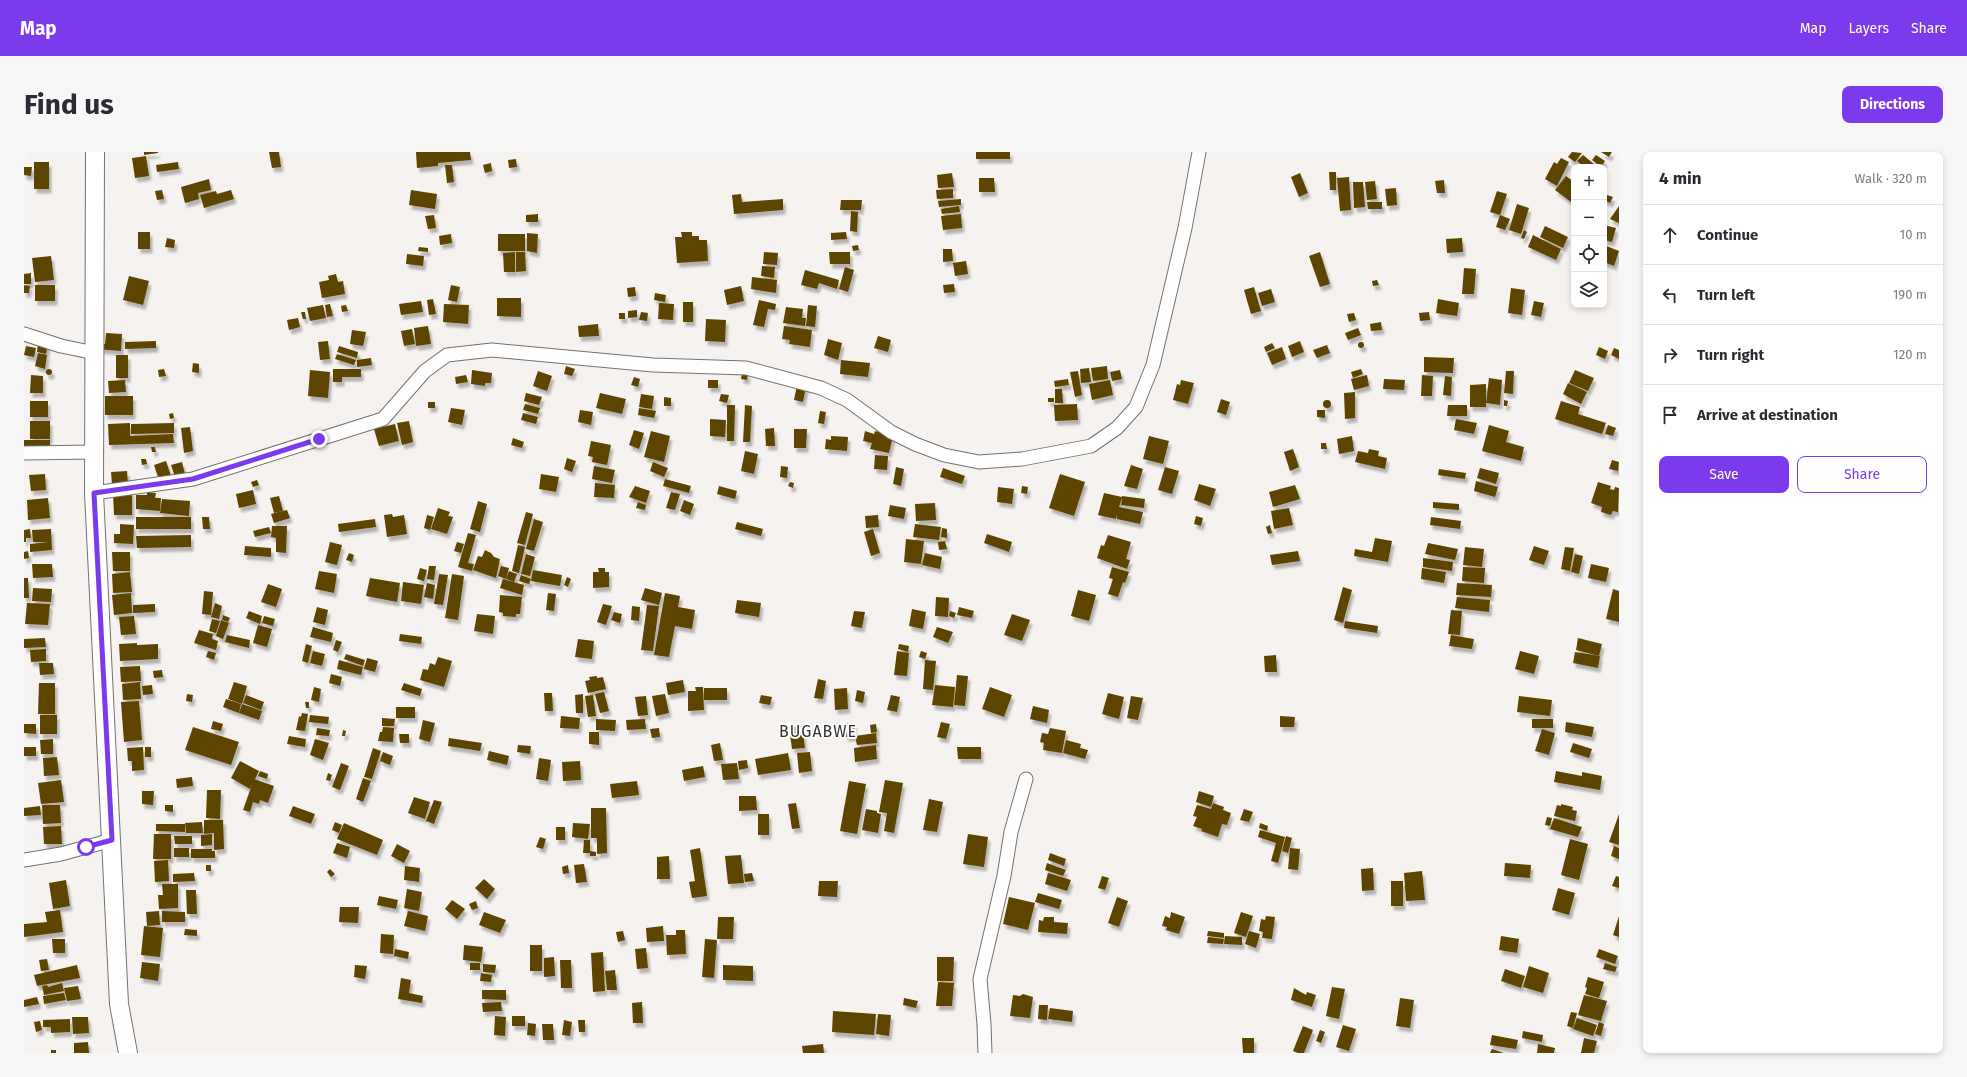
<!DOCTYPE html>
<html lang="en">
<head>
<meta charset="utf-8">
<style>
  :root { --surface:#fff; --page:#f7f7f7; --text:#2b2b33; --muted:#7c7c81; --line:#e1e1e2; --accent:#7c3aed }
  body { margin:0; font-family:"Fira Sans",sans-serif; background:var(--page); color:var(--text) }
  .controls { position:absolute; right:12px; top:12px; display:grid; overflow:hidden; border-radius:8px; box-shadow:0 2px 6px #0003 }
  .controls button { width:36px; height:36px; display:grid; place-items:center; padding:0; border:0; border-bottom:1px solid var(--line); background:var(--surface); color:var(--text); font:20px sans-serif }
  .stop { position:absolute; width:12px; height:12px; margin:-9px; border:3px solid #7c3aed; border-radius:50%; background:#fff }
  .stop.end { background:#7c3aed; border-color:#fff; box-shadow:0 1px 4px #0008 }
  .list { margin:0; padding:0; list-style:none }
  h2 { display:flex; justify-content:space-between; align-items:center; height:52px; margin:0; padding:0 16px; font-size:17px }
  h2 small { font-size:13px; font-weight:400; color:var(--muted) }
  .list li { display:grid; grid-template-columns:26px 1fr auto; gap:12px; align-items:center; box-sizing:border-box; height:60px; padding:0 16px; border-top:1px solid var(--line) }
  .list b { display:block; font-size:15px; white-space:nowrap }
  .list em { font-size:13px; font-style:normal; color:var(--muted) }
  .actions { display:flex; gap:8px; padding:12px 16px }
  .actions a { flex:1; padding:9px 0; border:1px solid var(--accent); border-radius:8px; text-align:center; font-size:14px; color:var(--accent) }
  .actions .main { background:var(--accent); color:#fff }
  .icon { flex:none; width:22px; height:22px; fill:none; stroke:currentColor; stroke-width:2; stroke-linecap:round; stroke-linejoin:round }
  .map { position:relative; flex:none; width:1595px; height:901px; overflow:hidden; border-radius:8px }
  header { display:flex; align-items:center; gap:24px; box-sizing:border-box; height:56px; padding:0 20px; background:var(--accent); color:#fff }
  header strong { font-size:19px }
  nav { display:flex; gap:22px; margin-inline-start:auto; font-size:14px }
  .intro { display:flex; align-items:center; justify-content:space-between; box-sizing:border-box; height:96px; padding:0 24px }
  h1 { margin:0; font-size:28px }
  .button { padding:10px 18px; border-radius:8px; background:var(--accent); color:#fff; font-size:14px; font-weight:700 }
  main { display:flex; gap:24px; padding:0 24px }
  aside { flex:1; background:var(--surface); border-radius:8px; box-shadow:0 2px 6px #0003 }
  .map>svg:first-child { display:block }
  .building { fill:#5d4401; filter:url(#shadow) }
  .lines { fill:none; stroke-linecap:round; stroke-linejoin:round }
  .street-casing { stroke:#73716e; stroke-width:15 }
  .secondary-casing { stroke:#73716e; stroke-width:20 }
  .street { stroke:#fff; stroke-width:13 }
  .secondary { stroke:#fff; stroke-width:18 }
  .route { stroke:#7c3aed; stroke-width:5 }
  .labels { text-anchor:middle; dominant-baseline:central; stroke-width:4; stroke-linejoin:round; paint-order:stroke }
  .quarter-label { font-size:16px; letter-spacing:1px; fill:#333231; stroke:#fff }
</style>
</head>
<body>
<header>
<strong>Map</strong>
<nav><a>Map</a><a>Layers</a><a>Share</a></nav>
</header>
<div class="intro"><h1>Find us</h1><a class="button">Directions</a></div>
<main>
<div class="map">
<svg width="1595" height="901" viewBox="0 0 1595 901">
  <defs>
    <filter id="shadow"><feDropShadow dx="2.5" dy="4.5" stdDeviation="1" flood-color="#0004"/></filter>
  </defs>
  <rect width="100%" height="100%" fill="#f6f2f0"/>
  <g class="building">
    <polygon points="120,0 134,0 134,1 120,3"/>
    <polygon points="245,0 255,0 257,15 248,16"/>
    <polygon points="392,0 446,0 447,8 414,11 414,14 393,16"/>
    <rect x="952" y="0" width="34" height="7"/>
    <polygon points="1548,0 1558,1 1551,10 1544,5"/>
    <polygon points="1577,0 1588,0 1585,5"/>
    <polygon points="1559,3 1570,12 1568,15 1560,15 1553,9"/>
    <polygon points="1572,3 1581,9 1577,15 1568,8"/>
    <polygon points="122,4 125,24 111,26 108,6"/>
    <polygon points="1537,6 1545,10 1533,34 1521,27 1530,10 1533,12"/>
    <polygon points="492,7 493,15 485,16 484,8"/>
    <rect x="10" y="10" width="15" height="27"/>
    <polygon points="154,10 155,17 133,20 132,13"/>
    <polygon points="467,11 468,19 461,21 459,13"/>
    <polygon points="421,13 428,13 430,30 423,31"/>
    <polygon points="0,15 8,15 7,24 0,23"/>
    <polygon points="1305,20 1312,20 1312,38 1306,38"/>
    <polygon points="928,21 930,35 914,36 913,23"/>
    <polygon points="1276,21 1284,41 1275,45 1267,25"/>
    <polygon points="1542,24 1550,30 1550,45 1547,50 1531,38"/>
    <polygon points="1325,25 1327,58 1316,59 1313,26"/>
    <polygon points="955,26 970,26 971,40 955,40"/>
    <polygon points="185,27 187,38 174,41 175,47 161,51 157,35"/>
    <polygon points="1420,28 1421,41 1413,41 1411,29"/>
    <polygon points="1351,29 1353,47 1343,48 1341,30"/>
    <polygon points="1329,30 1339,30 1341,55 1330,56"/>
    <polygon points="1372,36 1373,53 1363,54 1361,37"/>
    <polygon points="929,37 929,46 913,47 912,38"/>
    <polygon points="138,38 140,47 133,48 131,39"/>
    <polygon points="207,38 210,47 180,56 176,43 192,39 193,42"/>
    <polygon points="387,38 413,42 411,57 385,53"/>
    <polygon points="1473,39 1483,42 1476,63 1466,60"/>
    <polygon points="717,42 718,50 759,47 759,58 710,62 708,43"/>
    <polygon points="1580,42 1589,45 1586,51 1580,48"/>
    <polygon points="937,47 937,53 915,55 914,49"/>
    <polygon points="817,48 838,48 837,58 816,58"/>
    <polygon points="1343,50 1358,50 1358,57 1344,57"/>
    <polygon points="1493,52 1505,56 1497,82 1485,78"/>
    <polygon points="935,54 936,60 918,62 917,57"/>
    <polygon points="1595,54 1595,71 1586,67"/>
    <polygon points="827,59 834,60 833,80 826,79"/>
    <polygon points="514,62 514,70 502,70 502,63"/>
    <polygon points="937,62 938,76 919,78 917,64"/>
    <polygon points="410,63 412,76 404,77 401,64"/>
    <polygon points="1476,63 1486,67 1481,78 1472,75"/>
    <polygon points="1580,73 1592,76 1588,90 1580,88"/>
    <polygon points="1521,74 1544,85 1539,96 1516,85"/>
    <polygon points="1500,78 1503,80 1500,87 1497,86"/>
    <rect x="114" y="80" width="12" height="17"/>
    <polygon points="657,80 668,80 668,84 675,84 675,88 683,88 684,109 653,111 651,85 658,85"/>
    <polygon points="822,80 823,87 807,88 807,81"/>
    <polygon points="503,81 514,82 513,101 503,99"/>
    <polygon points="427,82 428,91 416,93 415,84"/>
    <rect x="474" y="82" width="27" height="17"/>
    <polygon points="1509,83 1537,97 1532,108 1504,95"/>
    <polygon points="143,86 151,88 150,96 141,95"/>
    <polygon points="1438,86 1439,100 1423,101 1422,87"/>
    <polygon points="834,93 835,98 829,99 828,94"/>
    <polygon points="1580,93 1595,99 1590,114 1580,110"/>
    <polygon points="395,95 404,96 404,100 394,99"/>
    <polygon points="919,97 928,97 929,109 919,110"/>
    <polygon points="491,100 491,120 480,120 479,101"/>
    <polygon points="492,100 501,100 502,119 492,120"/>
    <polygon points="740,100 754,101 753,113 739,112"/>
    <polygon points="805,100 826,100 826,112 806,112"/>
    <polygon points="1296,100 1306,132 1296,135 1285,104"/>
    <polygon points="383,102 400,104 399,114 382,112"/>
    <polygon points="27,104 30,128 11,130 8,106"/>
    <polygon points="942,109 944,122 931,124 929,111"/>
    <polygon points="738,114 751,115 750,126 737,124"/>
    <polygon points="821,115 830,118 824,140 815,137"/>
    <polygon points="1440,116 1452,117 1450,142 1438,142"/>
    <polygon points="781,118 815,128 813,137 795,131 793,137 777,133"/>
    <polygon points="7,121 7,132 0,132 0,122"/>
    <polygon points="312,122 314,130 319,129 321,142 298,146 295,130 305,128 304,124"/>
    <polygon points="105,124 125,129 119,153 99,148"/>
    <polygon points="728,125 753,128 752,141 727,137"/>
    <polygon points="1353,128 1355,133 1349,134 1348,129"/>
    <polygon points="930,132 931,140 920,141 919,133"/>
    <polygon points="0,133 6,134 5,141 0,141"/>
    <rect x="11" y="133" width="20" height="16"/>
    <polygon points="427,133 436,135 433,150 424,148"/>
    <polygon points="717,134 720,149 703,153 700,138"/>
    <polygon points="611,135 612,144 604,145 603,136"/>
    <polygon points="1230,135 1237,159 1227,162 1220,138"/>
    <polygon points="1487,136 1501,138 1498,163 1484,161"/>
    <polygon points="1247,137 1251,150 1238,154 1234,141"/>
    <polygon points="631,141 642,143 641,150 630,148"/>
    <polygon points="473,146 497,146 497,165 473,164"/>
    <polygon points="409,147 412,162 405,163 403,148"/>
    <polygon points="1414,147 1435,151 1433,164 1412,161"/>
    <polygon points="735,148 752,152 751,158 744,157 740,175 729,173"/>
    <polygon points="397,149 399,160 377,163 375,152"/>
    <polygon points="1510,149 1520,151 1517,165 1507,163"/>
    <rect x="659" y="150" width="10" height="20"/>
    <polygon points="635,151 650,152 649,168 634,167"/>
    <polygon points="306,152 309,164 303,165 301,153"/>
    <polygon points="420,152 445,153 444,172 419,170"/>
    <polygon points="299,153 302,166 286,169 283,156"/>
    <polygon points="322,153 324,159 318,160 317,154"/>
    <polygon points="784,153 793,154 791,175 782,174"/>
    <polygon points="762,155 779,157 778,166 782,166 781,174 759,171"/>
    <polygon points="613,158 613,165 604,166 604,159"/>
    <polygon points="277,160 281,160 282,167 279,167"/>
    <polygon points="617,160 624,161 623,169 615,168"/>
    <polygon points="1405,160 1406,168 1396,169 1395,161"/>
    <rect x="595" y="161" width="6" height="6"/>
    <polygon points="1330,161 1332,168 1325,170 1323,162"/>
    <polygon points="274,166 276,175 265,178 263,168"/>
    <polygon points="682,167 702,168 701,190 681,189"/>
    <polygon points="1357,170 1358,178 1347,179 1346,172"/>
    <polygon points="574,172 575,184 555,185 554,174"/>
    <polygon points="404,174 407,192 392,194 390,176"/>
    <polygon points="760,174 788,178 786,195 765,192 766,188 758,187"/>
    <polygon points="1334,176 1337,183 1324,188 1321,181"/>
    <polygon points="388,177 391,192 380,194 377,179"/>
    <polygon points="328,178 342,180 339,194 326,192"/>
    <polygon points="82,181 98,182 97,199 71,197 72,192 81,192"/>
    <polygon points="854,184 867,188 864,200 850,196"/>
    <polygon points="804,187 818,191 814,208 800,203"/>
    <polygon points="132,189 132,196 101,197 101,190"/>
    <polygon points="304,189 306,207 296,208 294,190"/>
    <polygon points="1276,189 1280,200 1268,205 1264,194"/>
    <circle cx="1337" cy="193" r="3"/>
    <polygon points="14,191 24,193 22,202 13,200"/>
    <polygon points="1248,191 1251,196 1242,200 1240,195"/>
    <polygon points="1303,193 1306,201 1293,206 1289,198"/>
    <polygon points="2,194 12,196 10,205 0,203"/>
    <polygon points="315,194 334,200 333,206 313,200"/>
    <polygon points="1258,195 1262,207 1248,213 1243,201"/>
    <polygon points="1575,195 1584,199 1581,207 1572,203"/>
    <polygon points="1590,196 1595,198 1595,207 1587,203"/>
    <polygon points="14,201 23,203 21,217 11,214"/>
    <polygon points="313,202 332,208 330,213 311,207"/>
    <rect x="92" y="203" width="12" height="23"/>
    <polygon points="1400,205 1430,206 1429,221 1400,220"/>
    <polygon points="347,206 348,213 333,215 333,208"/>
    <polygon points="817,208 846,211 844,225 816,222"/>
    <polygon points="169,211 175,212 175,221 168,220"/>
    <polygon points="542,214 551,217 548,224 540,222"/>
    <polygon points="1083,214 1084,227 1069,229 1067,216"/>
    <polygon points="1065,216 1067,230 1057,231 1056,217"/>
    <circle cx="25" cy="220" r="3"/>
    <polygon points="140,217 142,224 135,225 134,218"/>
    <polygon points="309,217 337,217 337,225 318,225 318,230 309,230"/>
    <polygon points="1337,217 1339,222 1329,226 1327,220"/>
    <polygon points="286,218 306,220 304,246 284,244"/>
    <polygon points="448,218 468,221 467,231 461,231 461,234 447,232"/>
    <polygon points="1096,218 1098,227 1088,229 1086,220"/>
    <polygon points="1551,218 1570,226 1564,239 1545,231"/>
    <polygon points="514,219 528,224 523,239 509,234"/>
    <polygon points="1054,219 1058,243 1051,245 1046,220"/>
    <polygon points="1482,219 1490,219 1489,242 1480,241"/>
    <polygon points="718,221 724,222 723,228 717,227"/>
    <polygon points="7,223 19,224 19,241 6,241"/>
    <polygon points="442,223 444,230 432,232 431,225"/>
    <polygon points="1343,223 1345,234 1330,238 1327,227"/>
    <polygon points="1398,223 1409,224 1408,244 1397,244"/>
    <polygon points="1421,224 1428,225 1427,244 1419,243"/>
    <polygon points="610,225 616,227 614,235 607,233"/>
    <polygon points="1465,226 1478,228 1476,253 1462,251"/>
    <polygon points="1044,227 1045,233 1031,235 1030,229"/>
    <polygon points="1360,227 1381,228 1380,238 1359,237"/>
    <polygon points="101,228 102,240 85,241 84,229"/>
    <rect x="684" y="228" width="10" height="8"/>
    <polygon points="1086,228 1089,243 1068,248 1065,232"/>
    <polygon points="1157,228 1170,231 1164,252 1149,248 1153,232 1156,233"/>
    <polygon points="1544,231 1563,240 1557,252 1539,242"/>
    <polygon points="1462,232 1462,255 1446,255 1446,233"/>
    <polygon points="773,233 782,235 779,250 770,248"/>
    <polygon points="1031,237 1038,237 1039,251 1031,251"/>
    <polygon points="1331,240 1331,266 1321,267 1320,241"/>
    <polygon points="502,241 518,245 515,253 500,249"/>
    <polygon points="576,241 602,247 598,262 572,256"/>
    <polygon points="617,242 630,244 628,257 615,255"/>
    <polygon points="697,242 705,243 703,251 695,249"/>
    <rect x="81" y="244" width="28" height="19"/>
    <polygon points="640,245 647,246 647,254 640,254"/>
    <rect x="1024" y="246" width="6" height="4"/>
    <polygon points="1197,247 1206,250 1202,263 1193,260"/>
    <circle cx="1303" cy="252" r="4"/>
    <polygon points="1480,248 1484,249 1483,254 1480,254"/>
    <rect x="6" y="249" width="18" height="16"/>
    <polygon points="1537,249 1556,255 1554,262 1582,271 1578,282 1531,267"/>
    <rect x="404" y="250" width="7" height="6"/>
    <polygon points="501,252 516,256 514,262 499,258"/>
    <polygon points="1053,252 1054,268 1031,269 1030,253"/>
    <polygon points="703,253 711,253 710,289 703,289"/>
    <polygon points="721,253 728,254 726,290 719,290"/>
    <polygon points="1424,253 1443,253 1443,264 1423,264"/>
    <polygon points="427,256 441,258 438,273 424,270"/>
    <polygon points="615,256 632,259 630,266 614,263"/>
    <polygon points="556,258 569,260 567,273 554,270"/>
    <polygon points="1293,258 1301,258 1301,266 1293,265"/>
    <polygon points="796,259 802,260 800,272 794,271"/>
    <polygon points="149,261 150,266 146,267 145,262"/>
    <polygon points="499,261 514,265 512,272 497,268"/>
    <polygon points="686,267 702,268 701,285 686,284"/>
    <polygon points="1432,267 1453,271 1450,282 1430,278"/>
    <rect x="6" y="269" width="20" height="18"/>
    <polygon points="385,269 389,290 378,293 373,271"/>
    <polygon points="106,271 106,284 149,282 150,291 85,293 84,272"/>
    <polygon points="150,271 150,281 107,282 107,272"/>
    <polygon points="371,272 375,289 355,294 350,277"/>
    <polygon points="1465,273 1485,279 1482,290 1500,295 1497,309 1458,299"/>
    <polygon points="1584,273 1592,276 1589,284 1581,282"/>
    <polygon points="166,275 169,299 160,301 157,276"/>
    <polygon points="750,276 751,294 742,294 741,277"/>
    <polygon points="770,277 783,277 782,296 770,296"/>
    <polygon points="610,278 620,281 615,297 605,293"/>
    <polygon points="627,279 646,284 640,310 620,305"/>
    <polygon points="841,279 850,282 851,279 869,284 865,301 846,297 848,291 839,289"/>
    <polygon points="807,284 824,285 823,299 801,297 802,287 807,288"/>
    <polygon points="1125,284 1145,289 1139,312 1119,307"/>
    <polygon points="1328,284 1330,299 1315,302 1313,287"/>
    <polygon points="489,286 500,290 498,296 487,293"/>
    <rect x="0" y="288" width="26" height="9"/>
    <polygon points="567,289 587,293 583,313 568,310 569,305 564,304"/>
    <polygon points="1297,291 1302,291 1303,297 1297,297"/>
    <polygon points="127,295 131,295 132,300 128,300"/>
    <polygon points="1269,297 1275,315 1266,319 1260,300"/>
    <polygon points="1345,297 1355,299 1354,304 1363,306 1361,317 1331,310 1334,299 1344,301"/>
    <polygon points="721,299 734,302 730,322 717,319"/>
    <polygon points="851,303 864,304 863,318 850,317"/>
    <polygon points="543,306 552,309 548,320 540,317"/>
    <polygon points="117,307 122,307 123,312 118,313"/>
    <polygon points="1588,308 1595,310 1594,319 1585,317"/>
    <polygon points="142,309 147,324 135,328 130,313"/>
    <polygon points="158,310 161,322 151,325 147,313"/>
    <polygon points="629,310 644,316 640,325 626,319"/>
    <polygon points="1107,313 1119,317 1113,337 1100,334"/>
    <polygon points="570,314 591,318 588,331 568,327"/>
    <polygon points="757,314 764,315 763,326 756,325"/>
    <polygon points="872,315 880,317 877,334 869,332"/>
    <polygon points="1141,315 1155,319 1148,342 1134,338"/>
    <polygon points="919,316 941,324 938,332 916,325"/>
    <polygon points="1456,316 1475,321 1472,332 1453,326"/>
    <polygon points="1415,317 1442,321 1441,327 1414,323"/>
    <polygon points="103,319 104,332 88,333 87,320"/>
    <polygon points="21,322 22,338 7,339 5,323"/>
    <polygon points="517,322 535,325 532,340 515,337"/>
    <polygon points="1036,322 1061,330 1050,364 1025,356"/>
    <polygon points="641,327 667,334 665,341 639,334"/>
    <polygon points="233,328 235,333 229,335 227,330"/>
    <polygon points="1452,329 1474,335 1471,345 1450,339"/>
    <polygon points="766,330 770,331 769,336 764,334"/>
    <polygon points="1574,330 1587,334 1586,337 1590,338 1591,335 1595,336 1594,360 1589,359 1587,363 1577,360 1578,355 1567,351"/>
    <polygon points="571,331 591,333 590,346 570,345"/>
    <polygon points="1175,332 1192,337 1186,354 1170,348"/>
    <polygon points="1271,333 1276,347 1249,355 1245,340"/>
    <polygon points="611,334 626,339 622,351 605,345"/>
    <polygon points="695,334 713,339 711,347 693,342"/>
    <polygon points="998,334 1004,335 1003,342 997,341"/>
    <polygon points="974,335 990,337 988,352 973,350"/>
    <polygon points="229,338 232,352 215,356 212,342"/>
    <polygon points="108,339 108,363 90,363 89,341"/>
    <polygon points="123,340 132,341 131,346 137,346 136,359 112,357 112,343 123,343"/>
    <polygon points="647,340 656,342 651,358 642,356"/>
    <polygon points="1080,341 1098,345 1098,344 1121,347 1120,356 1097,353 1098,346 1095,355 1119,360 1116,372 1093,367 1093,362 1092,367 1074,363"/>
    <polygon points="255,344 259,359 250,361 246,346"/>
    <polygon points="24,346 26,366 4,368 3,348"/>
    <polygon points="138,347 166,349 165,364 136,361"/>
    <polygon points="660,348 670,352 666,363 656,359"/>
    <polygon points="454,349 463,352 456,380 446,377"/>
    <polygon points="614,350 622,353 621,358 612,356"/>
    <polygon points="1409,350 1435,352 1435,358 1409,356"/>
    <polygon points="911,351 912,368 892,369 891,352"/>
    <polygon points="866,353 882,356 880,367 864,364"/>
    <polygon points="414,356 426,360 424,364 429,365 423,382 407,377"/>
    <polygon points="1265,356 1269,373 1250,377 1247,359"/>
    <polygon points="263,358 266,366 250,371 247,362"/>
    <polygon points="502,360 509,362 501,393 493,391"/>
    <polygon points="368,362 369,365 380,363 383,382 363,385 360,363"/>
    <polygon points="403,363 410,365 406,378 400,376"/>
    <polygon points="854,363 855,375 842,376 841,364"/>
    <polygon points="1172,364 1179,366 1177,374 1170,372"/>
    <rect x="112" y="365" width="55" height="12"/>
    <polygon points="178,365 185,365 186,377 179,377"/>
    <polygon points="1407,365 1437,369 1436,377 1406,373"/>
    <polygon points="351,367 352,375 315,380 314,372"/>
    <polygon points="510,367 519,370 510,399 502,397"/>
    <polygon points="713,370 739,377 737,384 711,377"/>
    <polygon points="96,372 110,373 109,392 90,391 90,382 96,382"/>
    <polygon points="891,372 917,375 915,388 889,385"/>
    <polygon points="1246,373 1248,381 1244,382 1242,375"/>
    <polygon points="248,374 263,374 262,401 252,400 252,386 247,385"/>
    <polygon points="245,375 247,381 231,385 229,379"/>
    <polygon points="918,376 923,377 923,386 917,385"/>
    <polygon points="6,377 7,386 2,386 2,390 0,390 0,378"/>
    <polygon points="27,377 28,398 6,400 6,392 24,390 9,390 8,378"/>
    <polygon points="849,377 856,401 847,404 840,380"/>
    <polygon points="444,381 452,383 444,411 450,412 448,419 434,415"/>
    <polygon points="963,382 988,390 985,400 960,391"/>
    <polygon points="167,383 167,395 113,396 112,384"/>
    <polygon points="1084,383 1107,390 1102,407 1106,408 1103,417 1073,406 1077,393 1080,394"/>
    <polygon points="1351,386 1368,389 1364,410 1330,404 1331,397 1348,400"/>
    <polygon points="882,387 900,389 897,412 880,410"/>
    <polygon points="921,389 923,397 915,398 914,390"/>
    <polygon points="306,390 318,393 313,413 301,410"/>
    <polygon points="433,390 440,392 437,401 430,399"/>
    <polygon points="1404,391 1434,397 1431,408 1401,402"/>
    <polygon points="494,393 501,395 495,421 488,419"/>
    <polygon points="221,394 247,396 247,405 220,403"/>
    <polygon points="1510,394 1525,399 1520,413 1505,408"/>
    <polygon points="1441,395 1460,397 1458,415 1439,413"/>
    <polygon points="1541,395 1550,396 1546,419 1537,417"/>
    <polygon points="461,398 467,401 470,405 476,407 472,426 449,418 454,404 458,405"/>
    <polygon points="4,399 5,406 0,407 0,400"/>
    <polygon points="1274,399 1276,409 1248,413 1246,403"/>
    <polygon points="88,400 106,400 106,419 89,419"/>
    <polygon points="325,401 330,403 328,410 322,408"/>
    <polygon points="901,401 918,405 916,417 898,413"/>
    <polygon points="502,402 511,405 506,424 497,422"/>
    <polygon points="1551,402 1559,404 1555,422 1547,420"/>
    <polygon points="1399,406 1429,410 1428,419 1399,415"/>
    <polygon points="8,412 28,412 29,425 9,426"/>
    <polygon points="1567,412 1585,416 1582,430 1564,426"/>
    <polygon points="405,414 412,414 410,428 403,427"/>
    <polygon points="477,414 485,416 482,427 474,424"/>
    <polygon points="1088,415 1105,420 1101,431 1099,430 1094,445 1084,442 1089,427 1085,426"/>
    <polygon points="1439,415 1461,416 1460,431 1438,429"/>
    <polygon points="396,416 403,418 400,429 393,427"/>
    <polygon points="574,416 581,416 581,420 585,420 585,435 569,436 569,420 575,420"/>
    <polygon points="1398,416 1422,420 1420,431 1397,427"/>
    <polygon points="509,418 538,423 536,434 507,429"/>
    <polygon points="295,419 313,422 310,441 291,437"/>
    <polygon points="485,419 493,422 490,430 482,427"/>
    <polygon points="106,420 108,440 89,441 88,422"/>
    <polygon points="415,422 424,423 419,453 410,452"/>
    <polygon points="428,422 440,424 434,468 421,466"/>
    <polygon points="497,423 507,427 505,432 495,429"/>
    <polygon points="543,425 547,427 544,435 540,433"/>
    <polygon points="0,426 4,426 5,446 0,446"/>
    <polygon points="346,426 376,431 373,450 342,444"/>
    <polygon points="479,427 500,433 498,443 476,436"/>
    <polygon points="379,430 400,433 397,452 377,449"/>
    <polygon points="403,431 411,433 409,447 400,445"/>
    <polygon points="1433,431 1468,433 1467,445 1432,443"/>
    <polygon points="244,432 258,437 252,455 237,450"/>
    <polygon points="1319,435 1328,438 1319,471 1310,468"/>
    <polygon points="9,436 28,437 27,450 8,449"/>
    <polygon points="621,436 638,441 635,453 617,448"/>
    <polygon points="1589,437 1595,439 1595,470 1582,467"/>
    <polygon points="1054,438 1072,443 1065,469 1047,464"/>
    <polygon points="180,439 189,440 187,463 178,462"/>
    <polygon points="107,441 108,461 90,463 88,443"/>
    <polygon points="524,441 532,442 530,459 522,458"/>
    <polygon points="641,441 656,444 654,455 671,458 668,477 651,474 645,505 630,503"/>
    <polygon points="476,443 498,445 496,462 492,462 492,465 479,464 479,461 475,460"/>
    <polygon points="912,445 925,446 924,465 911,464"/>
    <polygon points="1433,445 1466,448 1465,460 1431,456"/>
    <polygon points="713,448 737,451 735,465 711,461"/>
    <polygon points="3,451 26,452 24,473 1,472"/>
    <polygon points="191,451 198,454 195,467 187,465"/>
    <polygon points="131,452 131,460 109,461 109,453"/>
    <polygon points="579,452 588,454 582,473 573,470"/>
    <polygon points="623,453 635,454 629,499 617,498"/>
    <polygon points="608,454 616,455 615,469 607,468"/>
    <polygon points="293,455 304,458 301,473 289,470"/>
    <polygon points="935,455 950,459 948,466 933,463"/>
    <polygon points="888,457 902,460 899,477 885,474"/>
    <polygon points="1427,458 1438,459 1436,483 1424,482"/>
    <polygon points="225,459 238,464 236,472 222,466"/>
    <polygon points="830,459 841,460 838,476 827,474"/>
    <polygon points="926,459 932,461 930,466 925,464"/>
    <polygon points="590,460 598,462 596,471 587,468"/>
    <polygon points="453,462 471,464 469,482 450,479"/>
    <polygon points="988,462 1006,468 998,489 980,483"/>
    <polygon points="199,463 206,466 204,470 198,468"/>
    <polygon points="110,464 112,482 97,483 95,465"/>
    <polygon points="240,464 251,467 249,474 238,471"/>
    <polygon points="188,467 196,469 192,481 185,479"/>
    <polygon points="197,468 205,471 199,487 192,484"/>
    <polygon points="1321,469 1354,474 1353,481 1320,476"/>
    <polygon points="234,473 248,477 243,495 229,491"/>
    <polygon points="289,475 309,481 307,490 286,485"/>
    <polygon points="913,475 929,480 924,491 909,485"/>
    <polygon points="175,478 189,482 188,487 194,489 192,498 170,491"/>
    <polygon points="376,482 398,485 397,492 375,489"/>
    <polygon points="203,483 226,488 225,496 201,490"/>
    <polygon points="1427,483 1450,487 1448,497 1425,494"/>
    <polygon points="21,486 22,495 0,496 0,487"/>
    <polygon points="1554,486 1578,492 1575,504 1552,498"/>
    <polygon points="554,487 570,489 568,507 551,505"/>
    <polygon points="312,488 318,490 314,500 309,498"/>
    <polygon points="113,491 113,493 134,492 134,507 96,509 95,492"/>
    <polygon points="282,492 288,494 284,511 278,509"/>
    <polygon points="875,492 885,494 884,500 874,497"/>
    <polygon points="22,497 22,509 7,510 6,498"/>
    <polygon points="184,499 192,501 190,508 182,505"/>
    <polygon points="289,499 301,502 298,514 286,511"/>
    <polygon points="873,499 885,501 883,524 870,523"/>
    <polygon points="897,499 903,501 901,507 895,505"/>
    <polygon points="1496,499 1515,504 1510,522 1491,517"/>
    <polygon points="1551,500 1576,504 1574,516 1549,511"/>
    <polygon points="322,502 341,508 339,514 320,507"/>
    <polygon points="1252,503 1253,520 1241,520 1240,504"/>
    <polygon points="414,505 428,509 420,535 396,528 399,517 404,518 406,511 411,513"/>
    <polygon points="343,506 354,509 351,520 340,517"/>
    <polygon points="315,508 339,515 337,523 313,517"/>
    <polygon points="901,508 912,509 909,538 899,537"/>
    <polygon points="15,511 29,511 30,522 16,523"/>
    <polygon points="116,514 117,529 97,530 96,515"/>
    <polygon points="138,518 139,525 130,526 129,519"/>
    <polygon points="307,522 318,525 316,534 305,531"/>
    <polygon points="933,523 944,524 941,554 930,553"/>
    <polygon points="573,524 573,526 579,525 582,537 564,541 561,529 566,528 565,525"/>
    <polygon points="794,527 802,529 799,547 790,546"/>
    <polygon points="659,528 661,540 644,543 642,531"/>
    <polygon points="116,530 117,547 99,548 98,532"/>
    <polygon points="210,530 223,534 218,552 204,547"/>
    <polygon points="15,531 31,531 31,562 14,562"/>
    <polygon points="380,531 398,537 396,544 377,538"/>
    <polygon points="128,533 129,542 119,543 118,534"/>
    <polygon points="911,533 931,535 929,555 908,553"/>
    <polygon points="290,535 297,537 295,550 287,548"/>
    <polygon points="671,535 679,535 680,558 664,559 664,539 672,539"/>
    <polygon points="966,535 988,543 980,565 958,557"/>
    <rect x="680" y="536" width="23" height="12"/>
    <polygon points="823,536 824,557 811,558 810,537"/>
    <polygon points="833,538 841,540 839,551 831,549"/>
    <polygon points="580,540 585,559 576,561 571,542"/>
    <polygon points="520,541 528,541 529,559 521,559"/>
    <polygon points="1084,541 1100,545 1095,567 1078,562"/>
    <polygon points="163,542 169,543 168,550 162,549"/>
    <polygon points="559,542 559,561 552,561 551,543"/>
    <polygon points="641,542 645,561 632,564 628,544"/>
    <polygon points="222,543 240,550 237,558 219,551"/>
    <polygon points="569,543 572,564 564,565 561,544"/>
    <polygon points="737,543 748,545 746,553 735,551"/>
    <polygon points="867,543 876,545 873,560 863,558"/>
    <polygon points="622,544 624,563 614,564 611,545"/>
    <polygon points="1107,544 1119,546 1114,568 1103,566"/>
    <polygon points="1495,544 1528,548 1526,564 1493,560"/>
    <polygon points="202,547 217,552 215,561 199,555"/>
    <polygon points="115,549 118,588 100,590 97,550"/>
    <polygon points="281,550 285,550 285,556 282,556"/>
    <polygon points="218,552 238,559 235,568 215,561"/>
    <polygon points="1009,554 1025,558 1023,571 1006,567"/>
    <rect x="372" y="555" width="19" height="11"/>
    <polygon points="278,561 284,562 281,579 272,578 275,564 277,565"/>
    <rect x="16" y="563" width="17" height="19"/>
    <polygon points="286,563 305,565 304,572 285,570"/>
    <polygon points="537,564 556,566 555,577 536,576"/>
    <polygon points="1256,564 1271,565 1270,575 1256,575"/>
    <polygon points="358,566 371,567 370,574 358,574"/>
    <polygon points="572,567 592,568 591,579 572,578"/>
    <polygon points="621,567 622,577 603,578 602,568"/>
    <rect x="1508" y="567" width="21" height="9"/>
    <polygon points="399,568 411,571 406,590 395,587"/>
    <polygon points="189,569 199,572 197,579 187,577"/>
    <polygon points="917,570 926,572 922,587 913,585"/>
    <polygon points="1542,570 1570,575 1568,585 1541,580"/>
    <polygon points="822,571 830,571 830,585 821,585"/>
    <polygon points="0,572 12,572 12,582 0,581"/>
    <polygon points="852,572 853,580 847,581 846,573"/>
    <polygon points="778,574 781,596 768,597 765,575"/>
    <polygon points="169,575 215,590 207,613 161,598"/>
    <polygon points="359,575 370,576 369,590 354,589 356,580 358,580"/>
    <polygon points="293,576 306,578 305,584 292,583"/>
    <polygon points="635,576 636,585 628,586 626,577"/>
    <polygon points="1026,576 1042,579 1038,601 1019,598 1020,591 1016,590 1018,581 1024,582"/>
    <polygon points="1518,577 1531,581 1525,603 1511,599"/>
    <polygon points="319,578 322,579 321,584 318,584"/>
    <polygon points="565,580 575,580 575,593 565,592"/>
    <polygon points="852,581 853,591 833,593 831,584"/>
    <polygon points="375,582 385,582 385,591 376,591"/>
    <polygon points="265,584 282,587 281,595 263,592"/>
    <polygon points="425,586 458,591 456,599 424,594"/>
    <polygon points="29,587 29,602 17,602 16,588"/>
    <polygon points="291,587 305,591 299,608 286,603"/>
    <polygon points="1042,588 1057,592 1056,596 1064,598 1061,607 1039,601"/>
    <polygon points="696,591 699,608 690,609 687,593"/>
    <polygon points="1549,591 1568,597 1565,606 1546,600"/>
    <polygon points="494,593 507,594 506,602 493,600"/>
    <polygon points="852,593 853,607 831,610 830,596"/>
    <rect x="0" y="595" width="12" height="9"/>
    <polygon points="119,595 120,618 108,619 108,609 104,609 103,596"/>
    <rect x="121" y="595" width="6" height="10"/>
    <polygon points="933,595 957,595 957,607 934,607"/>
    <polygon points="349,596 357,599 348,627 340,625"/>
    <polygon points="465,599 485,604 483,613 463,608"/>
    <polygon points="359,600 369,604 366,613 356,609"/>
    <polygon points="786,600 788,619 775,621 773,601"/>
    <polygon points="764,601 767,618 734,623 731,607"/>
    <polygon points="33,605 35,623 20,624 19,606"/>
    <polygon points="515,606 527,608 524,629 512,627"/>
    <polygon points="723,608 724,616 715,618 714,609"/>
    <polygon points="216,609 235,619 226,637 207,626"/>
    <polygon points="556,609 557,628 539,629 538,610"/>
    <polygon points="317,611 325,614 316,638 308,635"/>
    <polygon points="713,611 715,627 699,628 697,612"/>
    <polygon points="679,614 681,625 660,629 658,618"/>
    <polygon points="236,619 244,622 243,627 234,624"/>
    <polygon points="1532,619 1558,624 1558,620 1578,624 1576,638 1530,630"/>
    <polygon points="304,621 308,623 306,629 302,628"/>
    <polygon points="168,625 169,634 153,636 152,627"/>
    <polygon points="339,626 347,629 339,650 332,647"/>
    <polygon points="230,627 250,634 244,651 236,648 235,652 229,650 226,660 219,658"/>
    <polygon points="37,628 40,650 17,652 14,631"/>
    <polygon points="861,628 879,631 870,681 860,679 863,661 855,660"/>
    <polygon points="613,629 615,643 588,646 586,632"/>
    <polygon points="825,629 842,632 833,682 816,679"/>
    <polygon points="183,638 197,638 196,667 182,666"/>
    <polygon points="118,639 130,639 129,653 118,652"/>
    <polygon points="1175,639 1190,644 1187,655 1172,650"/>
    <polygon points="715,644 732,644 733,658 715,659"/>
    <polygon points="390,645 406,650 401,667 384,661"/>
    <polygon points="905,647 919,650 913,680 899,678"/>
    <polygon points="410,648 418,650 410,672 402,669"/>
    <polygon points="772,651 776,676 768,677 764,652"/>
    <polygon points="1189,651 1200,655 1199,658 1207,661 1203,673 1198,672 1194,685 1177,679 1178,677 1169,674 1173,665 1169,664 1173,653 1187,657"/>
    <polygon points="1537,652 1549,655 1548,658 1553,659 1551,669 1530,664 1533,653 1537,654"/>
    <polygon points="18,653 36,653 37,671 19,672"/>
    <polygon points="141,653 149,653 149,660 141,659"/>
    <polygon points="16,654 17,663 0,664 0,656"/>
    <polygon points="269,654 291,662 287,672 265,664"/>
    <polygon points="567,656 582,656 583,701 573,702 573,686 567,686"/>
    <polygon points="842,657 853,659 853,661 857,662 854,681 838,678"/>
    <polygon points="1220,657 1229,660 1225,670 1216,668"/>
    <rect x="734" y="662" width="11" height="21"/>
    <polygon points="1595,662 1595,693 1585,690"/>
    <polygon points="1523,665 1528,666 1526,674 1521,673"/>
    <polygon points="1530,666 1558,675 1554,685 1526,677"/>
    <polygon points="180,668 199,668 200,697 190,698 190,681 180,682"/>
    <polygon points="178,670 179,681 162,681 161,671"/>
    <polygon points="311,670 318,673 315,681 308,678"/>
    <polygon points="320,671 359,688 353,703 313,687"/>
    <polygon points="549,671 566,672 564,687 548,685"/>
    <polygon points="1236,671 1244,674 1243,679 1235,676"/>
    <polygon points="132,672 161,672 161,680 132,679"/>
    <polygon points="37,674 38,692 20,692 19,675"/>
    <rect x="532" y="675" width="9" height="13"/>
    <polygon points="1236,678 1261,685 1254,711 1247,709 1252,691 1234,685"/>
    <polygon points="130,682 147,682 147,707 129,707"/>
    <polygon points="188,682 188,693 177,694 177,683"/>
    <polygon points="944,682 964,685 960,715 939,712"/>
    <polygon points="150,684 168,684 168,692 151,692"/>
    <polygon points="1262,684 1268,686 1264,701 1258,699"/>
    <polygon points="516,685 522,687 519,697 512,695"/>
    <polygon points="1546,687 1564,692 1555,728 1537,723"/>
    <polygon points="560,688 566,688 566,701 559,701"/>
    <polygon points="313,691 326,695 323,706 309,701"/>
    <polygon points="373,692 386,699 380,711 367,704"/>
    <polygon points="1590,694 1595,696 1595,707 1587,704"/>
    <rect x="150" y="696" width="15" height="9"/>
    <polygon points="676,696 683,744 668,746 665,730 671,729 666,698"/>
    <polygon points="1266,696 1276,697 1274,718 1264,717"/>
    <polygon points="167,697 188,697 188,699 191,699 191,706 167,706"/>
    <polygon points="566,699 572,700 572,704 566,704"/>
    <polygon points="1026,701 1042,707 1040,714 1024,708"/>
    <polygon points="717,703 720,731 704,732 701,704"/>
    <polygon points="645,704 646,727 633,727 633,705"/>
    <polygon points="144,708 145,729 131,730 130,709"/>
    <polygon points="1023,711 1042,718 1039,724 1021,718"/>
    <polygon points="1481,711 1507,713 1506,726 1480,724"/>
    <polygon points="560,712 563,730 552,731 550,713"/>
    <rect x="182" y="713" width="5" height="6"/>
    <polygon points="544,713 545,721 539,722 538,715"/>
    <polygon points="381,714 396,716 395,730 380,728"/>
    <polygon points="1349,716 1350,738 1338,739 1337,717"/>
    <polygon points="306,717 311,722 307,725 303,720"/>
    <polygon points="1398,719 1401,748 1382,749 1380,721"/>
    <polygon points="170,721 171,729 149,730 149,722"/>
    <polygon points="728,721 730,729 721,730 720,722"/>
    <polygon points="1024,721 1047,728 1043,739 1021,732"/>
    <polygon points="1078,724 1085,726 1081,738 1074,736"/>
    <polygon points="1592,724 1595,725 1595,736 1588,734"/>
    <polygon points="460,727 471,737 463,747 451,736"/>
    <polygon points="42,728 46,754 29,757 25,731"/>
    <polygon points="795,729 814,729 813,745 794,744"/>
    <rect x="1367" y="729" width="12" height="25"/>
    <polygon points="138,732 154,732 154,756 135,757 134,743 139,743"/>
    <polygon points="1534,736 1551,741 1545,763 1528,758"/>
    <polygon points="383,737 398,740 395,759 380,756"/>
    <polygon points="162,738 172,738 173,762 163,762"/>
    <polygon points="1014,741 1038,748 1035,757 1011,750"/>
    <polygon points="355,744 374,748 372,757 353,753"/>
    <polygon points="985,745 1011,751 1004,778 979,772"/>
    <polygon points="1093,745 1104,749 1095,775 1084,771"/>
    <polygon points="428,748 441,757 433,767 421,757"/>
    <polygon points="452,749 454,756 448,758 445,752"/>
    <polygon points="316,755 335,755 334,771 315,770"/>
    <polygon points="36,758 39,780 0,785 0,772 23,770 21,760"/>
    <polygon points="135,759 136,773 123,774 122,760"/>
    <polygon points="138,759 161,760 161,770 138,770"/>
    <polygon points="384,759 404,764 401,779 380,774"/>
    <polygon points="460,760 482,768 476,781 455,773"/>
    <polygon points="1147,760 1161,765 1155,782 1142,778 1143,775 1138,774 1141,764 1146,766"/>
    <polygon points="1217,760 1229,764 1222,785 1210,781"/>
    <polygon points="1242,764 1251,765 1248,787 1238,786 1239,780 1235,779 1237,767 1241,768"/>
    <polygon points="1595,764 1595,785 1589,783"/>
    <polygon points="694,765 710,765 709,787 693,787"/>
    <polygon points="1020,765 1030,765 1030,770 1044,771 1043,782 1014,780 1015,768 1019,769"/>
    <polygon points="120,774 139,776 136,805 117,803"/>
    <polygon points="639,774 640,789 623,790 622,776"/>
    <polygon points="161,777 173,778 173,784 160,783"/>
    <polygon points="652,778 661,778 662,802 643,803 642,783 652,783"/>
    <polygon points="599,779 601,788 594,790 592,780"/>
    <polygon points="1184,779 1200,781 1200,786 1183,784"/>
    <polygon points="1225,779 1236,782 1232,796 1221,792"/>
    <polygon points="357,782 370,783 369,802 356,801"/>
    <polygon points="1201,784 1218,785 1218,793 1200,792"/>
    <polygon points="1477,784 1495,787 1493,801 1475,798"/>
    <polygon points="1184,785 1200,787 1199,792 1183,791"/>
    <polygon points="28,787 41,787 41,801 29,801"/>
    <polygon points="681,787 693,788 690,826 678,825"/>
    <polygon points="440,793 459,795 457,810 439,808"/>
    <rect x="506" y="793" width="12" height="26"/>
    <polygon points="622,796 624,816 613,817 611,797"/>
    <polygon points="371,797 385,800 384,807 370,804"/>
    <polygon points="1575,797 1594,804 1591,812 1572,805"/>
    <polygon points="579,800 581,839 569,840 567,801"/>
    <polygon points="530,805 531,824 520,825 520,806"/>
    <polygon points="913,805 930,805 929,829 913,829"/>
    <polygon points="23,807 25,818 17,819 15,808"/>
    <polygon points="536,808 547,808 548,836 537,836"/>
    <polygon points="118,810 136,812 134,829 116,826"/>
    <rect x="446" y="811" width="10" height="7"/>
    <polygon points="1581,811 1593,815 1591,820 1579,817"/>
    <polygon points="459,812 472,813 471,821 459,820"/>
    <polygon points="53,813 56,826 13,834 10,823"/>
    <polygon points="331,813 343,814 341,827 330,825"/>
    <polygon points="699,813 729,814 729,829 699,828"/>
    <polygon points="1505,814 1525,821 1519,841 1499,835"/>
    <polygon points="1481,817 1501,824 1497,836 1477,829"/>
    <polygon points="591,818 593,838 583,838 581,819"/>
    <polygon points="457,821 468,823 467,830 456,829"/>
    <polygon points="1564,825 1580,830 1575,846 1561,842 1563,836 1561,835"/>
    <polygon points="377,826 387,828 385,841 399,844 398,851 374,847"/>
    <polygon points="914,830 930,831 928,854 912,854"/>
    <polygon points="38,831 40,839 20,843 18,834 23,833 24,835"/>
    <polygon points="54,834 57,847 43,849 40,836"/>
    <polygon points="1308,835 1321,837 1315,867 1302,864"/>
    <polygon points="1270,836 1282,843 1283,840 1292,843 1288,855 1267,848"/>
    <polygon points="458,838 482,838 482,848 458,847"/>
    <polygon points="40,841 42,848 20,852 19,844"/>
    <polygon points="999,842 1009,845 1006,866 986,864 989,843 996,844"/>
    <polygon points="1560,843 1583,849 1577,869 1554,863"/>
    <polygon points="13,845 15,852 0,855 0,848"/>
    <polygon points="880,846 894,849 892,856 879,853"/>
    <polygon points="1376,846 1390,848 1386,876 1372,874"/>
    <polygon points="477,850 478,859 459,860 458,851"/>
    <polygon points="618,850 619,871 609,871 608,851"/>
    <polygon points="1015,853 1024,853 1023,868 1014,867"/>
    <polygon points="1026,856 1049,859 1048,870 1024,867"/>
    <polygon points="809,859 852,862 850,883 808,880"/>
    <polygon points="1547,860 1553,861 1549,876 1543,874"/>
    <polygon points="854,862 867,863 865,884 852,882"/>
    <polygon points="471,864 482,865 481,884 470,883"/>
    <rect x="488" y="864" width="13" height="10"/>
    <polygon points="48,865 64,865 65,881 49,882"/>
    <polygon points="1553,866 1573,873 1569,884 1549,877"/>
    <polygon points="46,867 46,880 27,881 27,875 19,875 19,868"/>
    <polygon points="540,868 548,870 546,884 538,883"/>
    <polygon points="554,868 561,868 561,880 555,880"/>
    <polygon points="16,869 18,878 12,880 10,870"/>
    <polygon points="1575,870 1580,872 1577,884 1571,882"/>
    <polygon points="504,871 512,872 511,884 503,883"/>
    <polygon points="518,872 529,872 530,888 519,888"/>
    <polygon points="1319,873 1332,877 1325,899 1312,895"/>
    <polygon points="1279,874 1289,878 1280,901 1274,901 1269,899"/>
    <polygon points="1296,878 1301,880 1297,891 1292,889"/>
    <polygon points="1499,879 1519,883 1518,890 1498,886"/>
    <polygon points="1468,883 1494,888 1492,897 1466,893"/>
    <polygon points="1218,886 1230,886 1230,901 1219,901"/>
    <polygon points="1560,886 1573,889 1570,901 1557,901"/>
    <polygon points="64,890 65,901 50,901 50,891"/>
    <polygon points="799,892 800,901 779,901 778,894"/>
    <polygon points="1514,892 1531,896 1530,901 1513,901"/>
    <polygon points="1468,897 1480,901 1466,901"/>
    <rect x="27" y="898" width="5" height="3"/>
  </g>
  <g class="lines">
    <g class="street-casing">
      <g id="street">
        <polyline points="0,182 37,194 71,201"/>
        <polyline points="0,301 71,300"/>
        <polyline points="70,341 169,327 359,267 401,219 423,203 468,198 629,213 722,216 797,236 823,248 867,280 891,292 920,303 955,310 998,307 1067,294 1093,276 1112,255 1129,213 1161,76 1175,0"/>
        <polyline points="0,708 37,702 88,688"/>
        <polyline points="961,901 960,872 956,827 980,724 987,680 1002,627"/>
      </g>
    </g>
    <g class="secondary-casing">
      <polyline id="secondary" points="71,0 70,341 95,852 104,901"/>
    </g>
    <use href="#street" class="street"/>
    <use href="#secondary" class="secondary"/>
  </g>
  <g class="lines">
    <polyline class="route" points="62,695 88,688 70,341 169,327 295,287"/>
  </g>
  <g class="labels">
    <g class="quarter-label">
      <text x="794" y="579">BUGABWE</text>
    </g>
  </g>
</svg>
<div class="controls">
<button>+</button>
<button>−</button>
<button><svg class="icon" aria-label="locate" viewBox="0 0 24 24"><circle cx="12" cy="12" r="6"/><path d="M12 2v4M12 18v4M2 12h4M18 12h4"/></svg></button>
<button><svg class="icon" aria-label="layers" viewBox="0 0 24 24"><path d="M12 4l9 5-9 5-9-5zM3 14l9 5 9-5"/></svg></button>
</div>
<div class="stop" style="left:62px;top:695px"></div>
<div class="stop end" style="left:295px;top:287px"></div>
</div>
<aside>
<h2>4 min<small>Walk · 320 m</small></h2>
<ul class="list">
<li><svg class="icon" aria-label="ahead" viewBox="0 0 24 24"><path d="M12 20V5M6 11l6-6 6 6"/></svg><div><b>Continue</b></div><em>10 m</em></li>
<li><svg class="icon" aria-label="left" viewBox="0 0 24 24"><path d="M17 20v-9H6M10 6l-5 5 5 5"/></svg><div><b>Turn left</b></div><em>190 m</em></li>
<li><svg class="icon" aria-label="right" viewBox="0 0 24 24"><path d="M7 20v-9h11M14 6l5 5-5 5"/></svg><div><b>Turn right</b></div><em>120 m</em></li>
<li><svg class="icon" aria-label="arrive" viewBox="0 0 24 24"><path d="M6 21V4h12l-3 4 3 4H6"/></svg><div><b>Arrive at destination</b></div></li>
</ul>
<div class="actions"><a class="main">Save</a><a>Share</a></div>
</aside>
</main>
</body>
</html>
